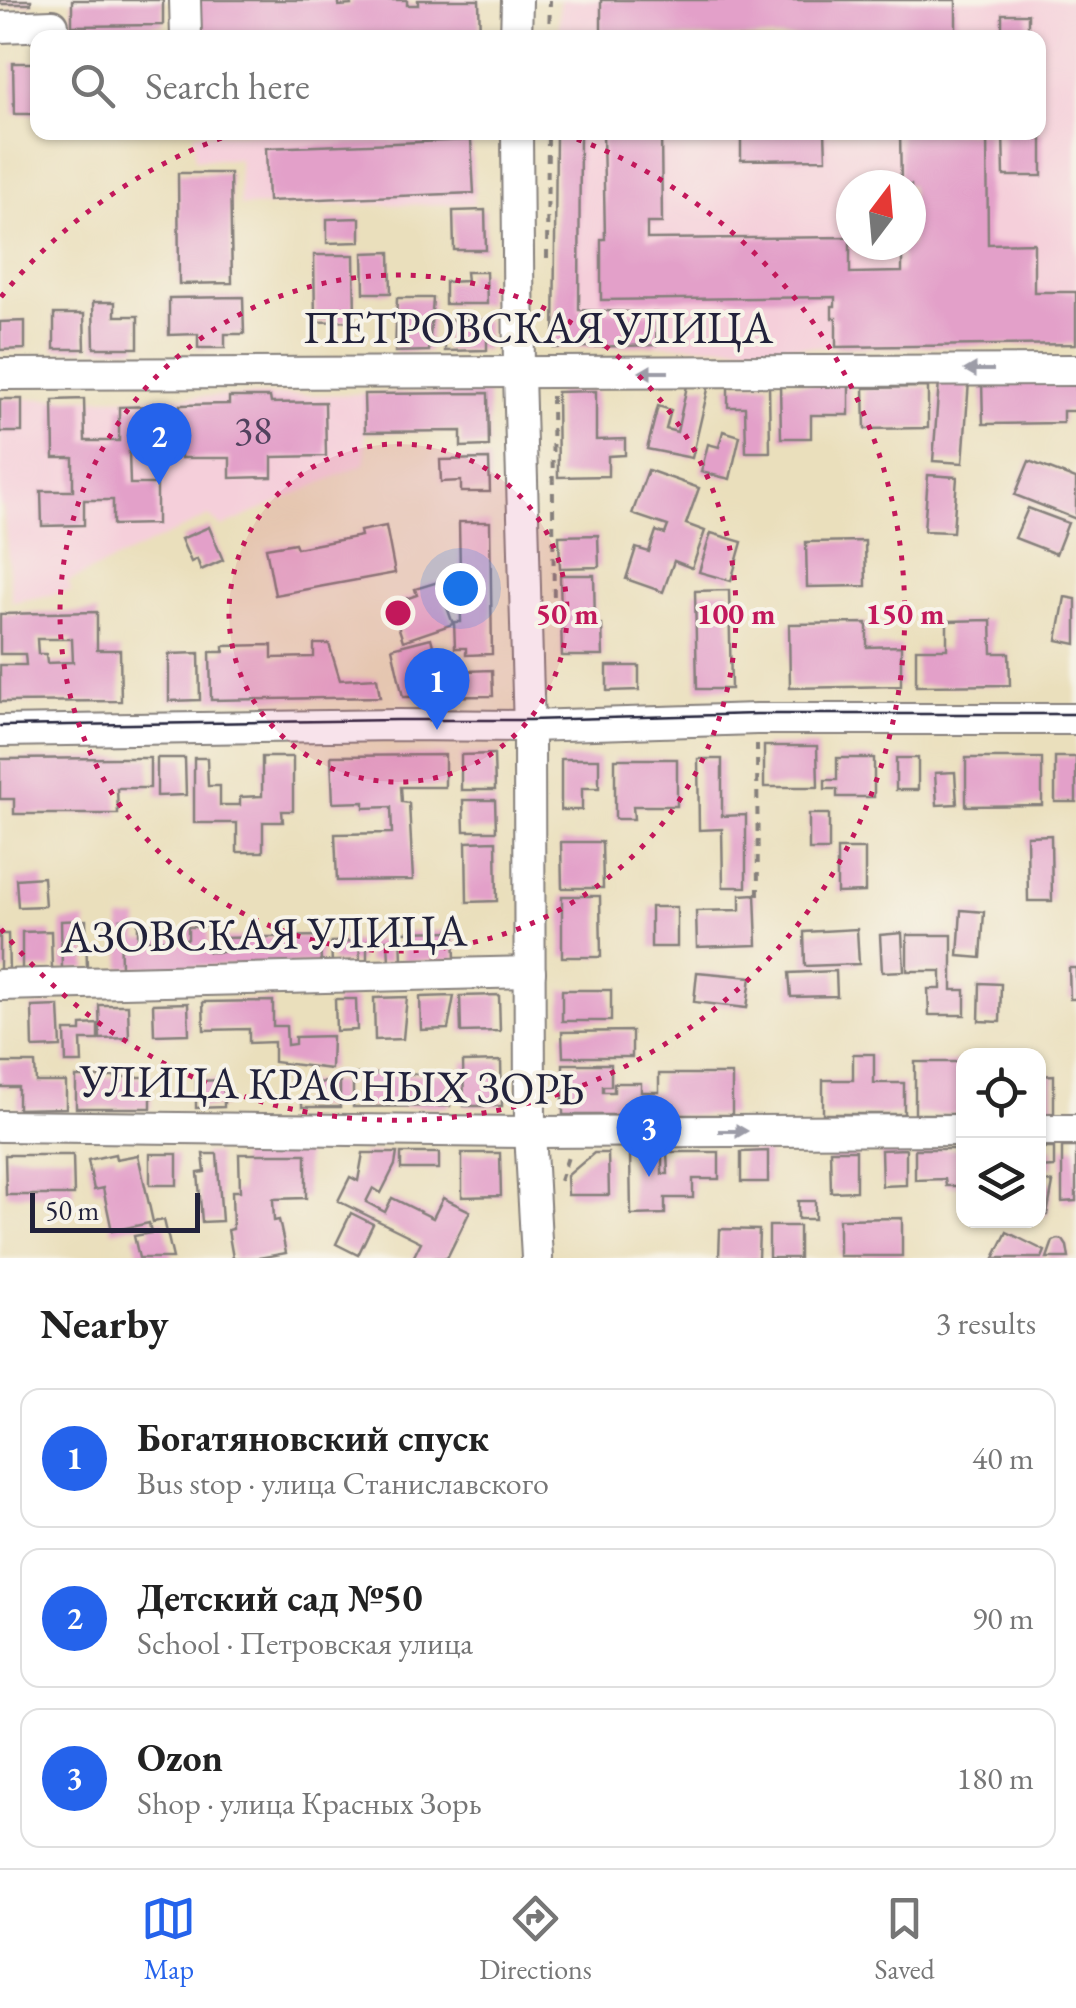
<!DOCTYPE html>
<html lang="en">
<head>
<meta charset="utf-8">
<style>
  :root { --surface:#fff; --page:#f6f6f6; --text:#222; --muted:#767676; --line:#e0e0e0; --accent:#2563eb }
  body { margin:0; font-family:"EB Garamond",serif; background:var(--page); color:var(--text) }
  .controls { position:absolute; right:30px; bottom:30px; display:grid; overflow:hidden; border-radius:20px; box-shadow:0 2px 8px #0004 }
  .controls button { width:90px; height:90px; display:grid; place-items:center; padding:0; border:0; border-bottom:2px solid var(--line); background:var(--surface); color:var(--text); font:50px sans-serif }
  .compass { position:absolute; left:836px; top:170px; width:90px; height:90px; border-radius:50%; background:var(--surface); box-shadow:0 2px 8px #0004; rotate:16deg }
  .scale { position:absolute; left:30px; bottom:25px; width:170px; box-sizing:border-box; padding-left:10px; border:5px solid #22223b; border-top:0; font-size:28px; line-height:35px; white-space:nowrap; color:#22223b; -webkit-text-stroke:8px #f7f3e8; paint-order:stroke }
  .you { position:absolute; left:460px; top:588px; width:35px; height:35px; margin:-25px; border:8px solid #fff; border-radius:50%; background:#1a73e8; box-shadow:0 0 0 15px #1a73e833 }
  .badge { display:grid; place-items:center; width:65px; height:65px; border-radius:50%; background:var(--accent); color:#fff; font-size:32px; font-weight:700 }
  .pin { position:absolute; translate:-50% -82px; filter:drop-shadow(0 2px 5px #0008) }
  .pin::after { content:''; position:absolute; top:52px; width:35px; height:30px; background:inherit; clip-path:polygon(0 0,100% 0,50% 100%) }
  .list { margin:0; padding:0; list-style:none }
  h2 { display:flex; justify-content:space-between; align-items:center; height:130px; margin:0; padding:0 40px; font-size:42px }
  h2 small { font-size:32px; font-weight:400; color:var(--muted) }
  .list li { display:grid; grid-template-columns:65px 1fr auto; gap:30px; align-items:center; box-sizing:border-box; height:140px; margin:0 20px 20px; padding:0 20px; border:2px solid var(--line); border-radius:20px }
  .list b { display:block; font-size:38px; white-space:nowrap }
  .list p { margin:0; font-size:32px; white-space:nowrap; color:var(--muted) }
  .list em { font-size:32px; font-style:normal; color:var(--muted) }
  .icon { flex:none; width:55px; height:55px; fill:none; stroke:currentColor; stroke-width:2; stroke-linecap:round; stroke-linejoin:round }
  .map { position:relative; flex:none; width:1076px; height:1258px; overflow:hidden }
  .search { position:absolute; background:var(--surface); box-shadow:0 2px 8px #0004; left:30px; right:30px; top:30px; height:110px; display:flex; align-items:center; gap:25px; box-sizing:border-box; padding:0 35px; border-radius:20px; color:var(--muted); font-size:38px }
  .sheet { height:610px; background:var(--surface) }
  nav { display:flex; justify-content:space-around; align-items:center; box-sizing:border-box; height:140px; border-top:2px solid var(--line); background:var(--surface); font-size:28px; color:var(--muted) }
  nav a { display:grid; justify-items:center; gap:5px }
  nav .on { color:var(--accent) }
  .map>svg:first-child { display:block }
  .built { fill:#f5cfda; fill-rule:evenodd }
  .building { fill:#e3a0c9; fill-rule:evenodd }
  .lines { fill:none; stroke-linecap:round; stroke-linejoin:round }
  .minor-casing { stroke:#86807c; stroke-width:34 }
  .path { stroke:#86807c; stroke-width:4; stroke-dasharray:8 8; stroke-linecap:butt }
  .minor { stroke:#fff; stroke-width:30 }
  .tram { stroke:#22223b; stroke-width:2.5 }
  .oneway { fill:#9c9ca7 }
  .ring { fill:none; stroke:#c2185b; stroke-width:5; stroke-dasharray:5 10 }
  .labels { text-anchor:middle; dominant-baseline:central; stroke-width:8; stroke-linejoin:round; paint-order:stroke }
  .number-label { font-size:40px; fill:#52425e }
  .street-label { font-size:45px; fill:#22223b; stroke:#f7f3e8 }
  .centre { fill:#c2185b; stroke:#f7f3e8; stroke-width:5 }
  .ring-label { font-size:30px; text-anchor:middle; font-weight:bold; fill:#c2185b; stroke:#f7f3e8; stroke-width:8; stroke-linejoin:round; paint-order:stroke }
</style>
</head>
<body>
<div class="map">
<svg width="1076" height="1258" viewBox="0 0 1076 1258">
  <rect width="100%" height="100%" fill="#f7f3e8"/>
  <filter id="ink" filterUnits="userSpaceOnUse"><feTurbulence type="fractalNoise" baseFrequency=".01" numOctaves="2"/><feDisplacementMap in="SourceGraphic" scale="20" xChannelSelector="R" yChannelSelector="G"/><feConvolveMatrix kernelMatrix="1 2 1 2 8 2 1 2 1" color-interpolation-filters="sRGB"/></filter>
  <filter id="wash" filterUnits="userSpaceOnUse"><feTurbulence type="fractalNoise" baseFrequency=".0048" numOctaves="4" result="noise"/><feDisplacementMap in="SourceGraphic" scale="40" xChannelSelector="R" yChannelSelector="G"/><feGaussianBlur stdDeviation="2.25" result="paint"/><feColorMatrix in="noise" values="0 0 0 0 0 0 0 0 0 0 0 0 0 0 0 0 0 1.4 0 .05"/><feComposite in="paint" operator="in"/></filter>
  <g filter="url(#wash)">
    <rect width="100%" height="100%" fill="#eadfbc"/>
    <g class="built">
      <path d="M 560,0 L 1076,0 L 1076,344 L 836,347 L 656,345 L 656,313 L 555,310 L 556,133 L 1038,132 L 1038,38 L 558,37 ZM 851,185 L 911,185 L 911,245 L 851,245 Z"/>
      <polygon points="485,132 485,138 471,139 474,204 240,206 239,159 195,159 194,133"/>
      <polygon points="364,394 366,463 222,527 209,516 68,582 72,591 12,602 3,507 0,506 0,432 22,432 22,399"/>
    </g>
    <g id="blocks">
      <g class="building">
        <rect x="0" y="0" width="31" height="4"/>
        <polygon points="72,0 163,0 163,25 72,26"/>
        <polygon points="192,0 339,0 339,6 351,5 351,0 407,0 407,5 418,5 418,0 479,0 480,38 193,38"/>
        <rect x="601" y="0" width="355" height="38"/>
        <rect x="1002" y="14" width="26" height="24"/>
        <polygon points="13,63 38,63 38,114 14,114"/>
        <polygon points="556,132 580,132 579,310 657,313 656,345 554,348"/>
        <polygon points="603,132 661,132 662,223 647,223 647,239 850,237 850,273 902,272 902,245 911,245 911,185 901,185 900,132 987,132 988,244 1034,243 1034,292 1076,292 1076,344 836,347 836,318 832,318 832,306 835,306 835,297 601,300 601,239 605,239"/>
        <polygon points="741,132 825,132 826,159 741,160"/>
        <polygon points="1003,132 1042,132 1042,176 1004,176"/>
        <polygon points="471,140 474,193 268,201 266,148"/>
        <polygon points="178,173 230,173 232,283 179,284"/>
        <polygon points="485,210 486,250 454,250 453,211"/>
        <polygon points="360,218 360,242 327,243 327,219"/>
        <polygon points="390,252 391,293 364,293 363,253"/>
        <polygon points="314,255 354,255 355,321 315,322"/>
        <polygon points="466,272 486,272 487,304 445,304 445,282 467,281"/>
        <polygon points="243,297 244,334 225,334 225,348 198,348 198,334 169,335 169,298"/>
        <polygon points="397,298 433,298 429,351 395,352"/>
        <polygon points="93,302 115,302 115,316 138,316 138,348 94,348"/>
        <polygon points="54,314 84,314 85,349 54,349"/>
        <polygon points="445,320 487,320 487,350 445,351"/>
        <polygon points="25,321 25,349 0,350 0,322"/>
        <polygon points="1076,380 1076,411 1063,411 1063,423 983,424 982,381"/>
        <polygon points="969,381 963,463 933,461 939,382"/>
        <polygon points="849,383 849,415 811,415 811,438 781,438 780,384"/>
        <polygon points="769,384 770,452 746,452 745,407 728,407 728,385"/>
        <polygon points="709,385 692,458 647,449 658,406 671,410 666,429 677,432 687,386"/>
        <polygon points="928,387 928,428 865,429 864,388"/>
        <polygon points="596,391 596,440 625,439 625,455 608,456 608,476 558,477 557,392"/>
        <polygon points="488,393 489,446 461,447 461,431 365,432 364,394"/>
        <polygon points="229,397 270,397 271,403 325,402 326,456 272,457 272,477 230,478 230,458 181,458 180,405 229,404"/>
        <rect x="0" y="399" width="22" height="33"/>
        <polygon points="84,399 85,441 119,441 119,407 156,406 156,452 129,452 130,484 157,484 157,524 113,525 113,500 84,500 84,525 42,526 41,491 73,491 73,458 54,458 53,400"/>
        <polygon points="723,431 740,436 730,479 701,472 708,444 719,447"/>
        <polygon points="489,459 490,492 461,492 461,481 441,482 440,460"/>
        <polygon points="1029,461 1076,479 1076,519 1015,495"/>
        <polygon points="648,470 699,488 686,524 705,531 692,568 674,561 663,592 626,579 636,548 649,552 656,531 665,534 668,526 632,514"/>
        <polygon points="928,475 957,477 953,532 924,531"/>
        <polygon points="1028,508 1068,523 1056,554 1015,538"/>
        <polygon points="459,522 490,522 492,654 466,655 466,648 455,648 454,622 461,622 460,585 471,585 471,573 460,573"/>
        <polygon points="386,526 395,573 275,595 266,548 295,543 297,548 361,536 360,531"/>
        <polygon points="209,527 223,560 201,570 197,559 191,562 181,539"/>
        <polygon points="711,533 742,542 731,581 699,572"/>
        <polygon points="598,535 599,567 560,568 559,536"/>
        <polygon points="865,541 866,586 807,587 806,542"/>
        <polygon points="560,575 594,575 595,625 602,625 603,656 562,656"/>
        <polygon points="438,582 453,624 403,641 391,604 417,595 415,589"/>
        <polygon points="729,590 731,689 697,689 695,591"/>
        <polygon points="1065,597 1076,599 1076,644 1057,640"/>
        <path d="M 97,612 L 97,650 L 120,650 L 121,701 L 0,702 L 0,665 L 26,665 L 25,654 L 0,654 L 0,614 ZM 37,639 L 72,639 L 73,662 L 47,663 L 46,654 L 38,654 Z"/>
        <polygon points="991,620 992,653 1009,653 1010,685 916,686 916,649 947,649 947,621"/>
        <polygon points="867,623 867,647 901,646 901,686 790,688 789,624"/>
        <polygon points="431,638 440,672 492,670 493,696 403,697 392,648"/>
        <polygon points="314,644 329,644 340,680 377,678 380,697 211,700 210,652 224,652 224,646 272,645 272,658 314,657"/>
        <polygon points="199,653 200,700 169,701 169,654"/>
        <polygon points="607,666 639,666 639,690 607,691"/>
        <polygon points="764,746 817,746 818,787 764,787"/>
        <polygon points="494,754 495,790 461,790 461,755"/>
        <polygon points="445,755 445,787 401,787 402,802 409,803 413,880 337,881 335,834 392,833 391,807 364,808 364,802 333,803 331,756"/>
        <polygon points="262,757 293,757 293,811 282,811 283,822 263,822 263,852 237,852 237,823 194,823 194,758 207,758 208,786 220,786 220,805 240,805 240,797 262,796"/>
        <rect x="1055" y="757" width="21" height="45"/>
        <polygon points="117,758 150,758 150,788 117,788 118,814 14,814 14,799 0,799 0,759"/>
        <polygon points="157,758 185,758 186,795 157,796"/>
        <polygon points="837,758 874,758 874,797 837,797 837,789 825,789 825,780 837,780"/>
        <rect x="896" y="758" width="22" height="32"/>
        <polygon points="966,758 1042,758 1042,805 966,806"/>
        <polygon points="561,759 599,759 599,788 582,788 582,810 561,810"/>
        <polygon points="615,759 677,759 677,806 633,806 634,819 615,819"/>
        <polygon points="698,759 722,759 722,816 746,815 746,887 723,887 722,829 699,830"/>
        <polygon points="955,772 957,804 937,805 935,773"/>
        <polygon points="463,800 495,800 496,831 464,831"/>
        <rect x="809" y="814" width="20" height="36"/>
        <polygon points="1051,835 1052,901 1028,901 1027,836"/>
        <polygon points="496,841 497,901 467,902 466,842"/>
        <polygon points="561,842 602,842 603,888 562,888"/>
        <polygon points="837,849 865,849 865,892 837,893"/>
        <polygon points="43,877 45,906 18,907 16,879"/>
        <polygon points="755,894 757,945 697,947 696,911 740,910 740,895"/>
        <polygon points="562,896 600,896 601,957 562,957"/>
        <rect x="651" y="907" width="26" height="40"/>
        <polygon points="961,910 984,912 981,958 958,956"/>
        <polygon points="138,918 138,940 188,939 188,927 208,927 209,952 223,952 223,938 320,936 321,963 121,968 120,919"/>
        <polygon points="86,920 87,969 62,969 61,921"/>
        <polygon points="857,929 859,964 805,966 804,932"/>
        <polygon points="51,931 52,969 22,970 22,932"/>
        <polygon points="454,931 455,960 402,961 401,932"/>
        <polygon points="902,933 904,971 882,972 880,935"/>
        <polygon points="0,934 8,934 9,971 0,971"/>
        <polygon points="907,935 952,935 952,990 965,990 965,1015 929,1015 928,989 941,989 941,971 907,971"/>
        <polygon points="388,940 389,962 367,962 367,941"/>
        <polygon points="359,941 360,962 332,963 331,942"/>
        <polygon points="1069,968 1076,968 1076,999 1070,999"/>
        <polygon points="836,971 837,996 791,997 789,973"/>
        <polygon points="697,972 751,977 747,1008 694,1002"/>
        <polygon points="980,983 1001,984 1000,1022 979,1021"/>
        <rect x="562" y="990" width="49" height="31"/>
        <polygon points="499,995 500,1031 461,1032 460,996"/>
        <polygon points="454,996 448,1029 421,1030 420,997"/>
        <polygon points="407,997 403,1039 375,1040 374,998"/>
        <polygon points="335,999 356,999 357,1030 336,1031"/>
        <polygon points="273,1001 273,1026 286,1026 287,1045 295,1044 295,1037 332,1036 331,1069 274,1062 274,1042 249,1043 249,1029 204,1030 203,1002"/>
        <polygon points="188,1003 189,1034 154,1035 153,1004"/>
        <polygon points="99,1005 128,1005 129,1038 100,1039"/>
        <polygon points="59,1006 61,1047 33,1048 32,1007"/>
        <polygon points="98,1024 98,1040 81,1040 82,1063 66,1063 65,1031 81,1031 81,1025"/>
        <polygon points="632,1031 632,1057 563,1057 562,1032"/>
        <polygon points="853,1054 874,1054 874,1083 904,1083 904,1114 823,1114 823,1080 853,1080"/>
        <polygon points="501,1061 502,1106 464,1106 463,1062"/>
        <rect x="915" y="1062" width="45" height="52"/>
        <polygon points="0,1063 35,1063 36,1082 66,1082 66,1108 18,1109 18,1087 0,1087"/>
        <polygon points="563,1064 611,1064 611,1086 603,1086 603,1092 614,1092 614,1083 641,1083 641,1092 659,1092 659,1074 732,1074 732,1115 563,1115"/>
        <polygon points="353,1074 449,1074 450,1106 353,1107"/>
        <polygon points="1054,1075 1054,1113 1038,1114 1038,1076"/>
        <rect x="76" y="1077" width="75" height="31"/>
        <polygon points="224,1080 224,1107 196,1108 196,1081"/>
        <polygon points="340,1082 340,1107 302,1107 302,1083"/>
        <polygon points="1062,1147 1076,1147 1076,1201 1062,1202"/>
        <polygon points="1038,1148 1054,1148 1054,1167 1038,1168"/>
        <polygon points="906,1149 906,1185 882,1186 881,1150"/>
        <polygon points="915,1149 964,1149 964,1186 946,1186 945,1179 915,1180"/>
        <polygon points="830,1150 856,1150 856,1191 831,1192"/>
        <polygon points="768,1151 768,1182 741,1182 741,1152"/>
        <polygon points="662,1152 662,1174 668,1174 667,1152 719,1152 719,1179 693,1179 693,1198 665,1198 665,1214 631,1215 630,1153"/>
        <polygon points="363,1153 397,1153 395,1165 381,1193 373,1188 366,1202 385,1212 392,1198 433,1218 443,1198 470,1211 447,1258 413,1258 421,1242 338,1201 350,1177 358,1181"/>
        <rect x="401" y="1153" width="38" height="16"/>
        <polygon points="462,1153 500,1153 501,1196 462,1197"/>
        <polygon points="594,1153 608,1153 609,1195 568,1195 567,1176"/>
        <polygon points="115,1154 116,1159 138,1155 153,1222 164,1220 173,1258 139,1258 134,1236 151,1233 149,1223 112,1231 103,1188 94,1190 88,1160"/>
        <rect x="150" y="1154" width="27" height="31"/>
        <polygon points="203,1154 217,1154 222,1221 202,1222 198,1173 205,1172"/>
        <polygon points="239,1154 306,1154 306,1198 273,1199 274,1221 279,1220 286,1253 259,1258 233,1258 228,1230 233,1229 232,1191 240,1191"/>
        <polygon points="5,1155 73,1155 74,1195 6,1195"/>
        <polygon points="1038,1180 1053,1183 1047,1215 1038,1214"/>
        <rect x="798" y="1201" width="17" height="18"/>
        <polygon points="351,1213 373,1224 358,1255 336,1244"/>
        <polygon points="902,1218 902,1256 839,1256 839,1219"/>
        <rect x="769" y="1226" width="30" height="32"/>
        <polygon points="720,1229 759,1230 758,1258 719,1258"/>
        <polygon points="1007,1232 1045,1251 1042,1258 994,1258"/>
        <polygon points="1058,1239 1063,1240 1067,1246 1069,1258 1047,1258 1053,1241"/>
      </g>
    </g>
  </g>
  <g filter="url(#ink)">
    <use href="#blocks" fill-opacity="0" stroke="#86807c" stroke-width="2.5"/>
    <g class="lines">
      <g class="minor-casing">
        <g id="minor">
          <polyline points="185,0 186,38"/>
          <polyline points="0,27 53,25"/>
          <polyline points="516,38 517,0"/>
          <polyline points="517,132 519,373 529,731 530,1132 537,1258"/>
          <polyline points="0,374 1076,370"/>
          <polyline points="0,731 398,725 529,726 757,719 1076,719"/>
          <polyline points="0,985 530,972"/>
          <polyline points="0,1126 530,1132 964,1130"/>
          <polyline points="1038,1130 1076,1130"/>
        </g>
      </g>
      <g class="path">
        <polyline points="549,38 550,0"/>
        <polyline points="547,258 548,132"/>
        <polyline points="552,396 554,612"/>
        <polyline points="757,744 758,902"/>
        <polyline points="560,1181 568,1157"/>
      </g>
      <use href="#minor" class="minor"/>
      <polyline class="tram" points="0,726 397,720 529,720 757,714 1076,714"/>
    </g>
    <defs><path id="oneway-solid" d="M-6-.8H1V-3.2L6.5 0L1 3.2V.8H-6Z" transform="scale(2.5)"/></defs>
    <g class="oneway">
      <use href="#oneway-solid" transform="translate(979 370) rotate(180)"/>
      <use href="#oneway-solid" transform="translate(654 372) rotate(180)"/>
      <use href="#oneway-solid" transform="translate(733 1131)"/>
    </g>
  </g>
  <circle cx="398" cy="613" r="169" fill="#c2185b" fill-opacity=".12"/>
  <g class="ring">
    <circle cx="398" cy="613" r="169"/>
    <circle cx="398" cy="613" r="338"/>
    <path d="M1 297A507 507 0 0 1 233 134M563 134A507 507 0 1 1 1 929"/>
  </g>
  <g class="labels">
    <g class="number-label">
      <text x="253" y="430">38</text>
    </g>
    <g class="street-label">
      <text x="538" y="327">ПЕТРОВСКАЯ УЛИЦА</text>
      <text transform="translate(264 933) rotate(-1)">АЗОВСКАЯ УЛИЦА</text>
      <text transform="translate(332 1084) rotate(1)">УЛИЦА КРАСНЫХ ЗОРЬ</text>
    </g>
  </g>
  <circle cx="398" cy="613" r="15" class="centre"/>
  <g class="ring-label">
    <text x="567" y="624">50 m</text>
    <text x="736" y="624">100 m</text>
    <text x="905" y="624">150 m</text>
  </g>
</svg>
<div class="controls">
<button><svg class="icon" aria-label="locate" viewBox="0 0 24 24"><circle cx="12" cy="12" r="6"/><path d="M12 2v4M12 18v4M2 12h4M18 12h4"/></svg></button>
<button><svg class="icon" aria-label="layers" viewBox="0 0 24 24"><path d="M12 4l9 5-9 5-9-5zM3 14l9 5 9-5"/></svg></button>
</div>
<svg class="compass" viewBox="-18 -18 36 36"><path d="M0-13l5 13h-10z" fill="#e53935"/><path d="M0 13l5-13h-10z" fill="#767676"/></svg>
<div class="scale">50 m</div>
<div class="you"></div>
<div class="pin badge" style="left:437px;top:730px">1</div>
<div class="pin badge" style="left:159px;top:485px">2</div>
<div class="pin badge" style="left:649px;top:1177px">3</div>
<div class="search"><svg class="icon" aria-label="search" viewBox="0 0 24 24"><circle cx="10" cy="10" r="6"/><path d="M15 15l6 6"/></svg>Search here</div>
</div>
<section class="sheet">
<h2>Nearby<small>3 results</small></h2>
<ul class="list">
<li><span class="badge">1</span><div><b>Богатяновский спуск</b><p>Bus stop · улица Станиславского</p></div><em>40 m</em></li>
<li><span class="badge">2</span><div><b>Детский сад №50</b><p>School · Петровская улица</p></div><em>90 m</em></li>
<li><span class="badge">3</span><div><b>Ozon</b><p>Shop · улица Красных Зорь</p></div><em>180 m</em></li>
</ul>
</section>
<nav>
<a class="on"><svg class="icon" aria-label="map" viewBox="0 0 24 24"><path d="M3 6l6-2 6 2 6-2v14l-6 2-6-2-6 2zM9 4v14M15 6v14"/></svg>Map</a>
<a><svg class="icon" aria-label="directions" viewBox="0 0 24 24"><path d="M12 3l9 9-9 9-9-9zM9 14v-3h6M13 9l2 2-2 2"/></svg>Directions</a>
<a><svg class="icon" aria-label="saved" viewBox="0 0 24 24"><path d="M7 4h10v16l-5-4-5 4z"/></svg>Saved</a>
</nav>
</body>
</html>
